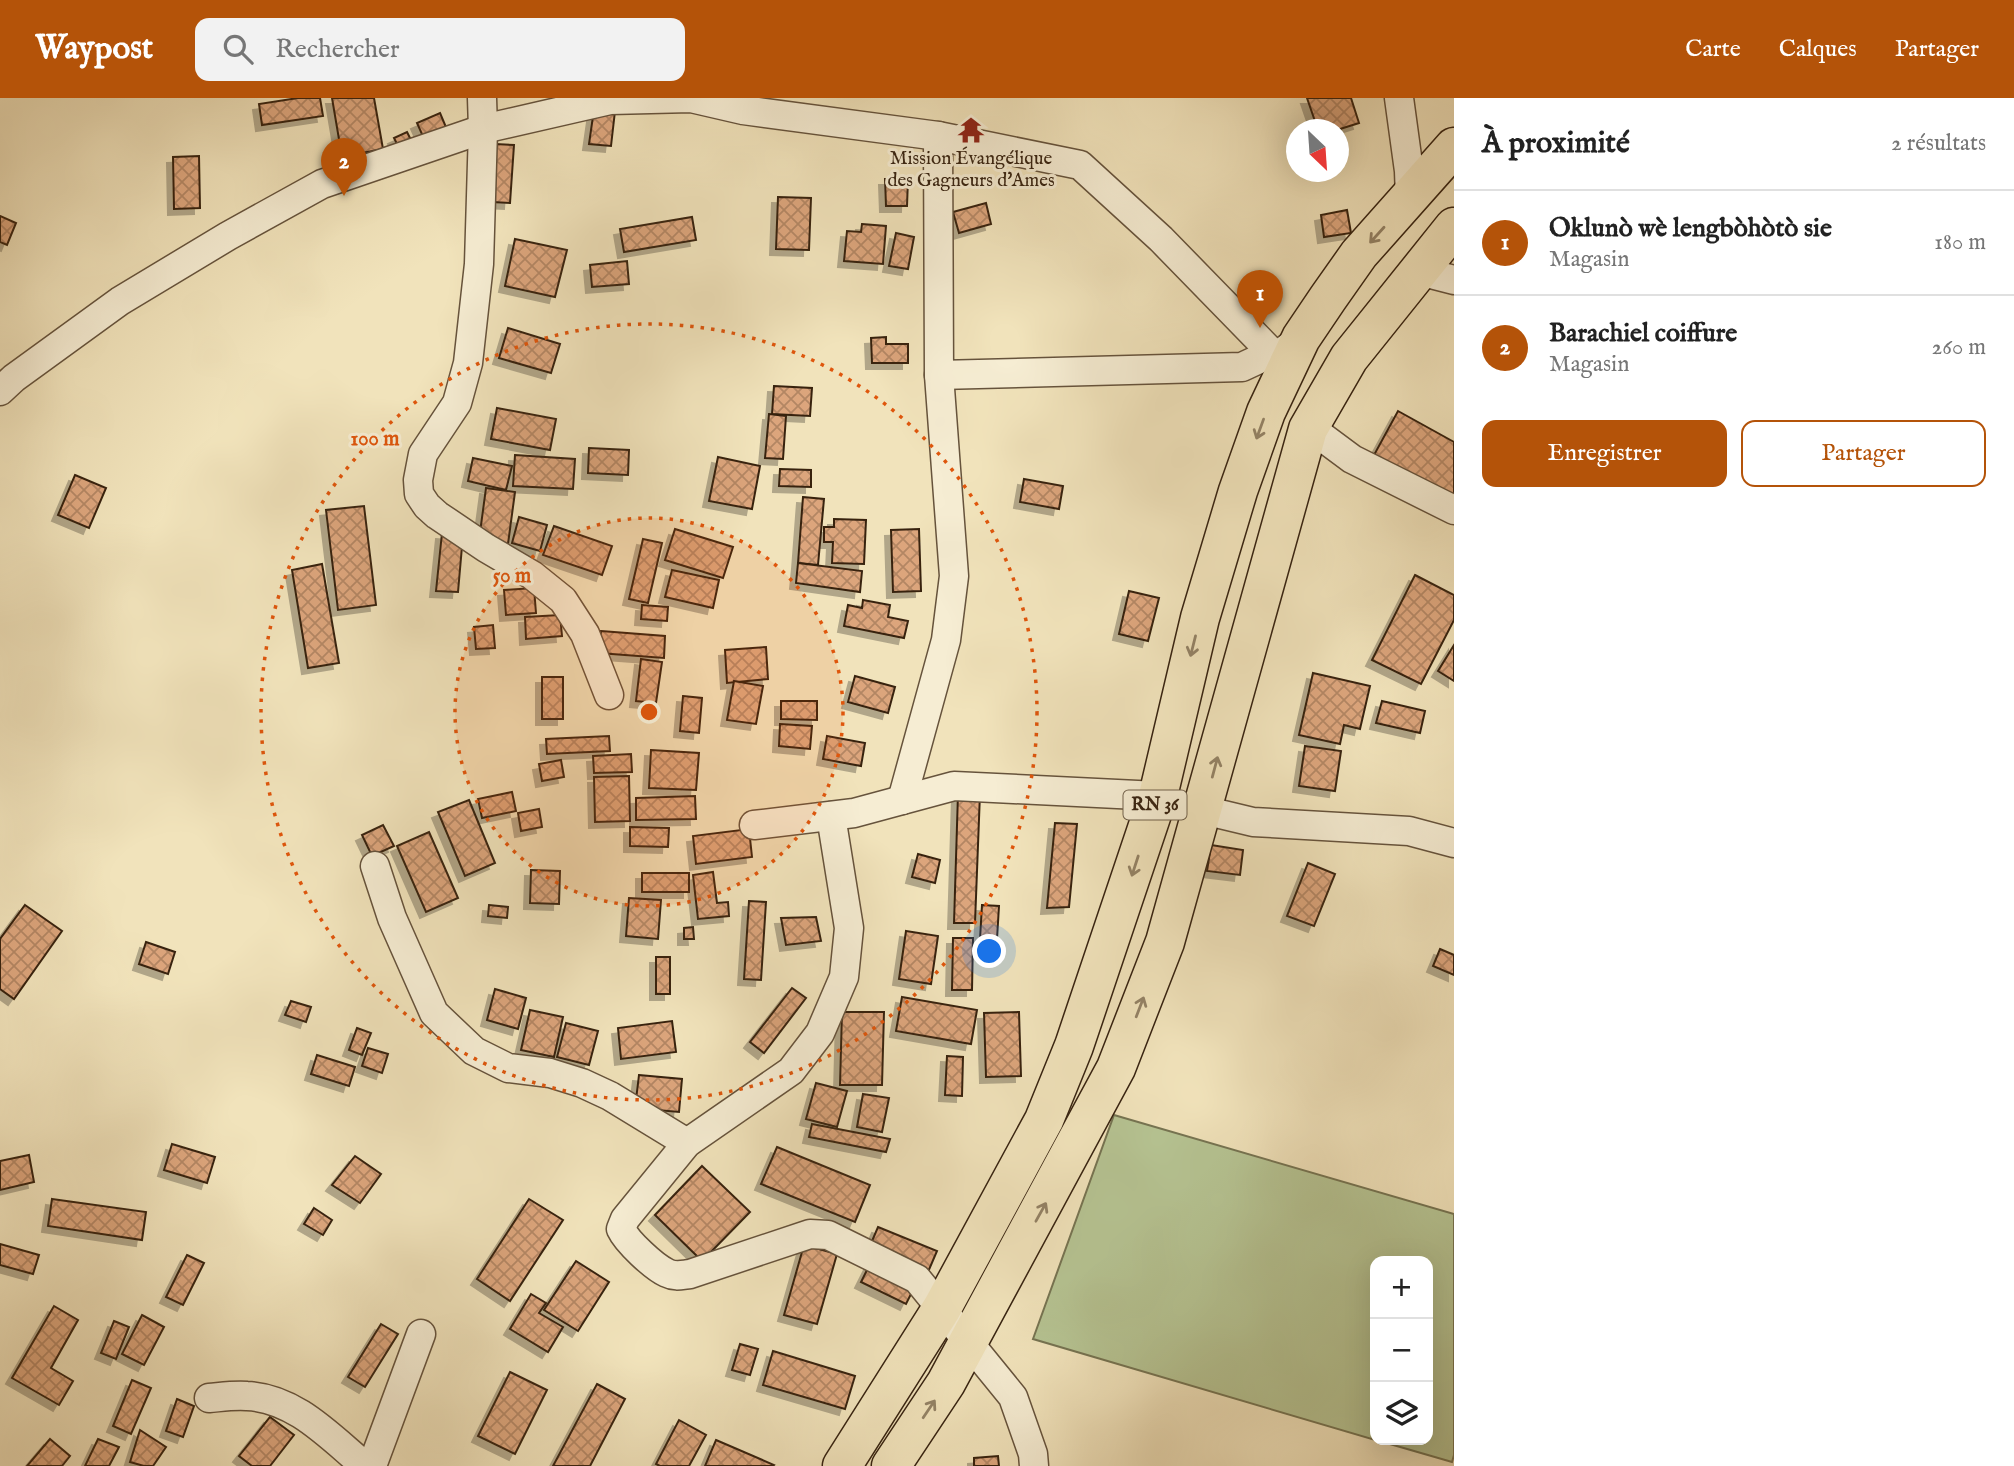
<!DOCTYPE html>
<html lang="fr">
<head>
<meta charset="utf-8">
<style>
  :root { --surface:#fff; --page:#f2f2f2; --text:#222; --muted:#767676; --line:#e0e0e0; --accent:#b45309 }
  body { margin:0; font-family:"IM FELL English",serif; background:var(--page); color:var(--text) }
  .controls { position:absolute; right:21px; bottom:21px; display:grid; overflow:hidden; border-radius:14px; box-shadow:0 7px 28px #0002 }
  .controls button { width:63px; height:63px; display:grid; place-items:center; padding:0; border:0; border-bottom:2px solid var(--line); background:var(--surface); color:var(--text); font:35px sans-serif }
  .compass { position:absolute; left:1286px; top:21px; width:63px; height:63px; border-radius:50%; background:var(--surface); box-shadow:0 7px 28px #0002; rotate:155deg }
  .you { position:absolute; left:990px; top:854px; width:24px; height:24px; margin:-18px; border:5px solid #fff; border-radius:50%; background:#1a73e8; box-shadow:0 0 0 10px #1a73e833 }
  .badge { display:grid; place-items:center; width:46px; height:46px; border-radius:50%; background:var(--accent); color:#fff; font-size:23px; font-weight:700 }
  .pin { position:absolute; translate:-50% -58px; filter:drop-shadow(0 2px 4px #0008) }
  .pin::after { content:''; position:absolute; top:37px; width:24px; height:21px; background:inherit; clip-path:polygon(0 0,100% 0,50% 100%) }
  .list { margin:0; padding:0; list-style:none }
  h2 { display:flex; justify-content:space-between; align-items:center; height:91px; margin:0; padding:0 28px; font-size:30px }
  h2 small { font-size:23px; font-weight:400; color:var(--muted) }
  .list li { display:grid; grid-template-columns:46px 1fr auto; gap:21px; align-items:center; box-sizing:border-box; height:105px; padding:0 28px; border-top:2px solid var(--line) }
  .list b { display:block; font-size:26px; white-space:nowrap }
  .list p { margin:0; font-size:23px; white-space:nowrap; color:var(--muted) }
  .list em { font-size:23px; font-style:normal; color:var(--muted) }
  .actions { display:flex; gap:14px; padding:21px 28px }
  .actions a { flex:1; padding:16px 0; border:2px solid var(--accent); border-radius:14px; text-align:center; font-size:24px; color:var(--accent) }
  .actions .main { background:var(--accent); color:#fff }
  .icon { flex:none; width:38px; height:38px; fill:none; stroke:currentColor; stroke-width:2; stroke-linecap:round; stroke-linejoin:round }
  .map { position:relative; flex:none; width:1454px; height:1368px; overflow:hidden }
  header { display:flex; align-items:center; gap:42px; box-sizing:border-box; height:98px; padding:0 35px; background:var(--accent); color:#fff }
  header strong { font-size:33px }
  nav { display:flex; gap:38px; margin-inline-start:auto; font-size:24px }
  .search { width:490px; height:63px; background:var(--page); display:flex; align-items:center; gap:18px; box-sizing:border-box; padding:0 24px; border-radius:14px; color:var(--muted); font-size:26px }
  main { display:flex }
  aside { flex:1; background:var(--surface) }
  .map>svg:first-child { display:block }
  .garden { fill:#b6c493; stroke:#767452; stroke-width:2 }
  .building { fill:url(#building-cross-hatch); stroke:#372311; stroke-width:2; filter:url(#shadow) }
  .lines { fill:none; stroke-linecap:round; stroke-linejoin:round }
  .street-casing { stroke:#66533c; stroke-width:31 }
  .primary-casing { stroke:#372311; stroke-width:41 }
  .street { stroke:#f6edd3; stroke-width:28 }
  .primary { stroke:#f1e3bb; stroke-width:38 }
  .oneway { stroke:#948366 }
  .ring { fill:none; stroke:#df560c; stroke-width:3.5; stroke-dasharray:3.5 7 }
  .labels { text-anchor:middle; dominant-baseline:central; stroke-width:6; stroke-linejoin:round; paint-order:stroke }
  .shield { fill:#f6edd3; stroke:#70604b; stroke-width:2 }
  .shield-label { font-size:18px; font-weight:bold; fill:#372311 }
  .poi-label { font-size:19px; fill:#372311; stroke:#f6edd3 }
  .centre { fill:#df560c; stroke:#f6edd3; stroke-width:3.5 }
  .ring-label { font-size:21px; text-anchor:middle; font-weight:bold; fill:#df560c; stroke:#f6edd3; stroke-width:6; stroke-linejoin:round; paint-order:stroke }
</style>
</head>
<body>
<header>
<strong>Waypost</strong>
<div class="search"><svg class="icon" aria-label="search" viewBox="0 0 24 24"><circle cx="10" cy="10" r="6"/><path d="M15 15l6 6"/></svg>Rechercher</div>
<nav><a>Carte</a><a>Calques</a><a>Partager</a></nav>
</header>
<main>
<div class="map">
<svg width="1454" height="1368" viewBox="0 0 1454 1368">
  <defs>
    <pattern id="building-cross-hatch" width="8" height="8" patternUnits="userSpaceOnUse" patternTransform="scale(1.75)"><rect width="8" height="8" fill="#dca57c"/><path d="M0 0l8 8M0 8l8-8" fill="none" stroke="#b38664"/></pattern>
    <filter id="shadow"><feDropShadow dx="-6" dy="6" stdDeviation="0" flood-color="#0004"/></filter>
  </defs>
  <rect width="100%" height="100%" fill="#f1e3bb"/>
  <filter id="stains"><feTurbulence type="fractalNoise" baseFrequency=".00286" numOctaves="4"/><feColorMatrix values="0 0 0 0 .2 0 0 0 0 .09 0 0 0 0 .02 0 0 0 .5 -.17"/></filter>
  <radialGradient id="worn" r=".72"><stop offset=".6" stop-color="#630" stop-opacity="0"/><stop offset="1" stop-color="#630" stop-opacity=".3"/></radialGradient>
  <polygon class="garden" points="1114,1017 1454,1116 1454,1357 1452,1364 1376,1342 1428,1342 1428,1163 1375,1163 1375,1342 1033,1241"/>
  <g class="building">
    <polygon points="298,0 320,0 323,18 262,27 259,6"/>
    <polygon points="332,0 374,0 383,51 342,59"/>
    <polygon points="1307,0 1351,0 1359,25 1337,32 1318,32"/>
    <polygon points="594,11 615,13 611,48 589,46"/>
    <polygon points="440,15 448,34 425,43 417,25"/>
    <polygon points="407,34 413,46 400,52 394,40"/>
    <polygon points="495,46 514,47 510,105 492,104"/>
    <polygon points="199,58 200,110 174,111 173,59"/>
    <polygon points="885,81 908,81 907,108 886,108"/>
    <polygon points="778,99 811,100 809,152 776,151"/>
    <polygon points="986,105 991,126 959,135 953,114"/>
    <polygon points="1347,112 1351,135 1324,139 1321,117"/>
    <polygon points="0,118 16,125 7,147 0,144"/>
    <polygon points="692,119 696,142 624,154 620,131"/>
    <polygon points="862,126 886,128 883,166 844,163 847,133 861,134"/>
    <polygon points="896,135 914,139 908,171 889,168"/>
    <polygon points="515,141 567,152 555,199 505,188"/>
    <polygon points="627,163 629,186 592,189 590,167"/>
    <polygon points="508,230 560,246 551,275 499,260"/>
    <polygon points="886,239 886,246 908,246 908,265 872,265 871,240"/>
    <polygon points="774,288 812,290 810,318 772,316"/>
    <polygon points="497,310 556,321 550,352 491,341"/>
    <polygon points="1398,313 1454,344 1454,401 1374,357"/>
    <polygon points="769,316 786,318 783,361 765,360"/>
    <polygon points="589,350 629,352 628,377 588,375"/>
    <polygon points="515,357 575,361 573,391 513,388"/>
    <polygon points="718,359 760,368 752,411 709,403"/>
    <polygon points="473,360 512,368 506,392 468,383"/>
    <polygon points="780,371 811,372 811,389 779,388"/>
    <polygon points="75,377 106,390 89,430 58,417"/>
    <polygon points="1024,381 1063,388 1059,411 1020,404"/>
    <polygon points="486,390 515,394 508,446 479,442"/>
    <polygon points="803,399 824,401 818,467 798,465"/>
    <polygon points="364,408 376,507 338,512 326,412"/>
    <polygon points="519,419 547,427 540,453 512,445"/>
    <polygon points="834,421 866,422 864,466 832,465 833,444 824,444 824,429 834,429"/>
    <polygon points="554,428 612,448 602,477 543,457"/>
    <polygon points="675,431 733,449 723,480 665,462"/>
    <polygon points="919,431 921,493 893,494 891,432"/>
    <polygon points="442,435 463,437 458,494 436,493"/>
    <polygon points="643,441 662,445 648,505 629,501"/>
    <polygon points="798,465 862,473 860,494 796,485"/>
    <polygon points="322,466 339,565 308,570 292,472"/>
    <polygon points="672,472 719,482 713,510 665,499"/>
    <polygon points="1415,477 1454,497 1454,522 1421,586 1372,562"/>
    <polygon points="534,490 536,515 506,517 504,492"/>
    <polygon points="1129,493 1159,500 1148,543 1119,536"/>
    <polygon points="863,502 890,507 888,519 908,523 904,540 844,528 848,507 862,510"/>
    <polygon points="642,507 668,509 667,523 641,521"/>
    <polygon points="560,517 562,538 526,541 525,519"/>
    <polygon points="493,527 495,550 476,551 474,529"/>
    <polygon points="601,533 665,538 664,560 599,555"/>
    <polygon points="1454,547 1454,583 1438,573"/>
    <polygon points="766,549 768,581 727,585 725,552"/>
    <polygon points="641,561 662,564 656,605 636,603"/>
    <polygon points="1313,575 1370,588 1360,631 1344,627 1340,646 1299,637"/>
    <polygon points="855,578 895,589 888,615 848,604"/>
    <rect x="542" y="579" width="21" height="42"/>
    <polygon points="734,583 763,588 756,626 727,622"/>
    <polygon points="683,598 702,600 699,635 680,633"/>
    <polygon points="781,603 817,603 817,622 781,621"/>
    <polygon points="1382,603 1425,613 1420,635 1376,625"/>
    <polygon points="780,626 812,628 810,651 779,648"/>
    <polygon points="609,638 610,653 547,656 546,641"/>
    <polygon points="827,638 865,645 861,668 823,661"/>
    <polygon points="1305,648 1341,653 1335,693 1299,688"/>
    <polygon points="651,652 699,655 696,692 649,690"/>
    <polygon points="631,656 632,674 594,675 593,658"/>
    <polygon points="561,662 564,679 542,683 539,666"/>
    <polygon points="629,678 630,723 595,724 594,679"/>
    <polygon points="512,694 516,713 482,720 478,701"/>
    <polygon points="958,695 980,695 975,825 954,825"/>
    <polygon points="695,698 696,721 636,722 636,700"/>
    <polygon points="469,702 495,765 465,778 438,714"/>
    <polygon points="539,711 542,729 521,733 518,715"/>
    <polygon points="1055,725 1077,726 1069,809 1047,810"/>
    <polygon points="383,727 394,748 372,758 362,737"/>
    <polygon points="630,729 669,730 668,749 630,748"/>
    <polygon points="749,731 752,759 696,766 693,738"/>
    <polygon points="429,734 458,800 426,814 397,748"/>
    <polygon points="1211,747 1243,752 1240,777 1207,773"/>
    <polygon points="918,756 940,762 935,785 912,779"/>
    <polygon points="1308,765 1335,776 1314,828 1287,818"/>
    <polygon points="531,772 560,773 559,806 530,805"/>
    <polygon points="713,774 717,805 728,804 729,818 698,821 693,777"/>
    <rect x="642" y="775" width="47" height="19"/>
    <polygon points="629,800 661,802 658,841 626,838"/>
    <polygon points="749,803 766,804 761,882 744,881"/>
    <polygon points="25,807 62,833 14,901 0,891 0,841"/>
    <polygon points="489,807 508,809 507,820 488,818"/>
    <polygon points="982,807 999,808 997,841 980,841"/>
    <polygon points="816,819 821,843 786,847 781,820"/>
    <polygon points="693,829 694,841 684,841 684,830"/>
    <polygon points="906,833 938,838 931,886 899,881"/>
    <polygon points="953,840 973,840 972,892 952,892"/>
    <polygon points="146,844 175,854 168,876 139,866"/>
    <polygon points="1440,851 1454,857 1454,877 1433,868"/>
    <rect x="656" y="859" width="14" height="37"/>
    <polygon points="792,890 806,900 764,955 750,944"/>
    <polygon points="495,891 526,900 518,931 487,922"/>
    <polygon points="902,899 977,912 971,946 896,933"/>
    <polygon points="291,903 311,909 306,924 285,917"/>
    <polygon points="530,912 563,919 554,959 521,952"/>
    <polygon points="842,914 884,914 882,987 840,987"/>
    <polygon points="1019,914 1021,978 986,979 984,915"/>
    <polygon points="672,923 676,954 621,961 618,930"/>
    <polygon points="566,925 598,933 589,967 557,959"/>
    <polygon points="357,930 371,935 362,957 349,952"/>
    <polygon points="368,950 388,956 382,975 362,968"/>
    <polygon points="317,957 355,969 349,988 311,976"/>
    <polygon points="947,958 963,959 962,998 945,997"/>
    <polygon points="639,977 682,981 679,1014 635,1010"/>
    <polygon points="816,985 847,993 837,1029 806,1021"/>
    <polygon points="863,996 889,1000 882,1034 857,1029"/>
    <polygon points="812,1026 890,1041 886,1054 809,1039"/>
    <polygon points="172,1046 215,1059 207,1085 164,1072"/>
    <polygon points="777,1049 870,1087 855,1124 761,1086"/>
    <polygon points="29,1057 34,1084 0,1092 0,1063"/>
    <polygon points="355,1058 381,1076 360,1105 332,1087"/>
    <polygon points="702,1068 750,1114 702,1163 655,1117"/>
    <polygon points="52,1101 146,1114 142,1142 48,1128"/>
    <polygon points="529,1101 563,1122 510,1203 477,1181"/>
    <polygon points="314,1110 332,1122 323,1137 304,1126"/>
    <polygon points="878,1129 937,1153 928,1174 869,1150"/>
    <polygon points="0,1146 39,1157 33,1176 0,1167"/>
    <polygon points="804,1147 837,1156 817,1226 784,1217"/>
    <polygon points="187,1157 204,1165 183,1207 166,1199"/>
    <polygon points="576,1163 609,1184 578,1233 544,1212"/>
    <polygon points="870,1166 915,1188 906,1206 861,1184"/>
    <polygon points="531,1196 546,1205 539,1215 563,1229 548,1254 510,1231"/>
    <polygon points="54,1208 78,1222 51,1270 73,1283 59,1307 12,1280"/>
    <polygon points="142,1217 164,1229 144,1267 122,1256"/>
    <polygon points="114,1223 129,1229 116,1261 101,1255"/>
    <polygon points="381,1226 398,1236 365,1289 348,1279"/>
    <polygon points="740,1246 758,1251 750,1277 732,1272"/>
    <polygon points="773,1253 855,1278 845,1311 763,1287"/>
    <polygon points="510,1274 547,1292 515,1356 478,1338"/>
    <polygon points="132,1282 151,1290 131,1336 113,1328"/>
    <polygon points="597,1286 625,1301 590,1368 553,1368"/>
    <polygon points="177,1301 194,1308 183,1339 166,1333"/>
    <polygon points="270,1319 294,1337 270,1368 252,1368 239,1358"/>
    <polygon points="679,1322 706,1337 689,1368 660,1368 656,1366"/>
    <polygon points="140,1332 166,1349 153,1368 144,1368 130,1364"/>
    <polygon points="50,1341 70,1358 62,1368 27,1368"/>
    <polygon points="98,1341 119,1349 109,1368 85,1368"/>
    <polygon points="716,1342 774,1367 773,1368 705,1368"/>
    <polygon points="998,1358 999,1368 974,1368 974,1360"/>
  </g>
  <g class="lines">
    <g class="street-casing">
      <g id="street">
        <polyline points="482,0 483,31 479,166 468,265 457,305 423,356 418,382 419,396 427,408 437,417 486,450 532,477 563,502 585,536 609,597"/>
        <polyline points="1399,0 1409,73 1410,100"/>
        <polyline points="938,38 939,277 1242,269 1257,262 1266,251"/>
        <polyline points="1419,173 1454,182"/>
        <polyline points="0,293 14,280 120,203 228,138 322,86 483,31 610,2 691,0 743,12 938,38 1080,67 1161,141 1276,259 1301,240"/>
        <polyline points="1308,331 1317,335 1352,361 1454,412"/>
        <polyline points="902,702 946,542 954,478 939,277"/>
        <polyline points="1203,712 1253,724 1409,733 1454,745"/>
        <path d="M 831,718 L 849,830 L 844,879 L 820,935 L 791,973 L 687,1045 L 625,1121 L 621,1131 C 627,1144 654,1169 667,1175 C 675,1179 681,1177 690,1176 L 810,1136 L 828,1137 L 917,1181 L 1013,1299 L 1033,1356 L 1034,1368"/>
        <polyline points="754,727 854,715 954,688 1158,698"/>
        <polyline points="375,768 392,820 434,915 474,953 508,970 550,975 582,985 610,998 687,1045"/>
        <path d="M 209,1300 C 221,1299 234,1297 247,1298 C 295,1300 330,1339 365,1368"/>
        <polyline points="372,1368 421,1236"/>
      </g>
    </g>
    <g class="primary-casing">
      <g id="primary">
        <polyline points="842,1368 942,1210 1044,1022 1074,948 1158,698 1200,520 1238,393 1266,314 1301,240 1328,200 1359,156 1454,49"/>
        <polyline points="891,1368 946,1285 1116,970 1165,844 1308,331 1349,260 1454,129"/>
      </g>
    </g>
    <use href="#street" class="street"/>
    <use href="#primary" class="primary"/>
  </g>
  <defs><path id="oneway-shaft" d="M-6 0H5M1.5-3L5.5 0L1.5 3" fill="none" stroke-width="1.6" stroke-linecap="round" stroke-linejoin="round" transform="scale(1.75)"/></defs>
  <g class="oneway">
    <use href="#oneway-shaft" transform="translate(1377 137) rotate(132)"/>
    <use href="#oneway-shaft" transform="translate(1260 331) rotate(110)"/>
    <use href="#oneway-shaft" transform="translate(1193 548) rotate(104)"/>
    <use href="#oneway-shaft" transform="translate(1215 669) rotate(-75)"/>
    <use href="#oneway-shaft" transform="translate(1135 768) rotate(108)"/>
    <use href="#oneway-shaft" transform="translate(1140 909) rotate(-69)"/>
    <use href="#oneway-shaft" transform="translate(1041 1114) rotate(-61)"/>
    <use href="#oneway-shaft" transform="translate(929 1311) rotate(-56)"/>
  </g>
  <circle cx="649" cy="614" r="194" fill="#df560c" fill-opacity=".12"/>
  <g class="ring">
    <circle cx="649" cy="614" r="194"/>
    <circle cx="649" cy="614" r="388"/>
  </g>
  <defs>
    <g id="temple-bare" transform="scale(2.1)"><path d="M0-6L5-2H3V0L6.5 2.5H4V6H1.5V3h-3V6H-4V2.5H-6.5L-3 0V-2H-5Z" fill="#8f2418" stroke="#f6edd3" stroke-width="2.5" paint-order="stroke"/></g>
  </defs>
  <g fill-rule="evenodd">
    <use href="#temple-bare" x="971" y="32"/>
  </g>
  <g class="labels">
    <rect class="shield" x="1123.5" y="692.5" width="63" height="29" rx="5"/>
    <g class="shield-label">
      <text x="1155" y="707">RN 36</text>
    </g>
    <g class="poi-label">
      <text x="971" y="61">Mission Évangélique<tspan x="971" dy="22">des Gagneurs d'Ames</tspan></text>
    </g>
  </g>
  <circle cx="649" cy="614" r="10" class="centre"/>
  <g class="ring-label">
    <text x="375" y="347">100 m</text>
    <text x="512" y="484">50 m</text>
  </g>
  <rect width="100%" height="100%" filter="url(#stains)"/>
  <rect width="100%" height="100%" fill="url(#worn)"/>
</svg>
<div class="controls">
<button>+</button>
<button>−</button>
<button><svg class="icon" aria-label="layers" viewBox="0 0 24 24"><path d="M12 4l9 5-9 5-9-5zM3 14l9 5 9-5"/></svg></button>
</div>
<svg class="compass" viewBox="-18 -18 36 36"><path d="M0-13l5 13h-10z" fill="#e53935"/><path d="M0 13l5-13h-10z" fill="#767676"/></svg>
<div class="you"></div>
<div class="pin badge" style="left:1260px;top:230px">1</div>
<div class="pin badge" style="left:344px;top:98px">2</div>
</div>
<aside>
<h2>À proximité<small>2 résultats</small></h2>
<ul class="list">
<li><span class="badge">1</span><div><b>Oklunò wè lengbòhòtò sie</b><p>Magasin</p></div><em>180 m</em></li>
<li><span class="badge">2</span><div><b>Barachiel coiffure</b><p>Magasin</p></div><em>260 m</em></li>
</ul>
<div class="actions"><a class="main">Enregistrer</a><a>Partager</a></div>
</aside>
</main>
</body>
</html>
